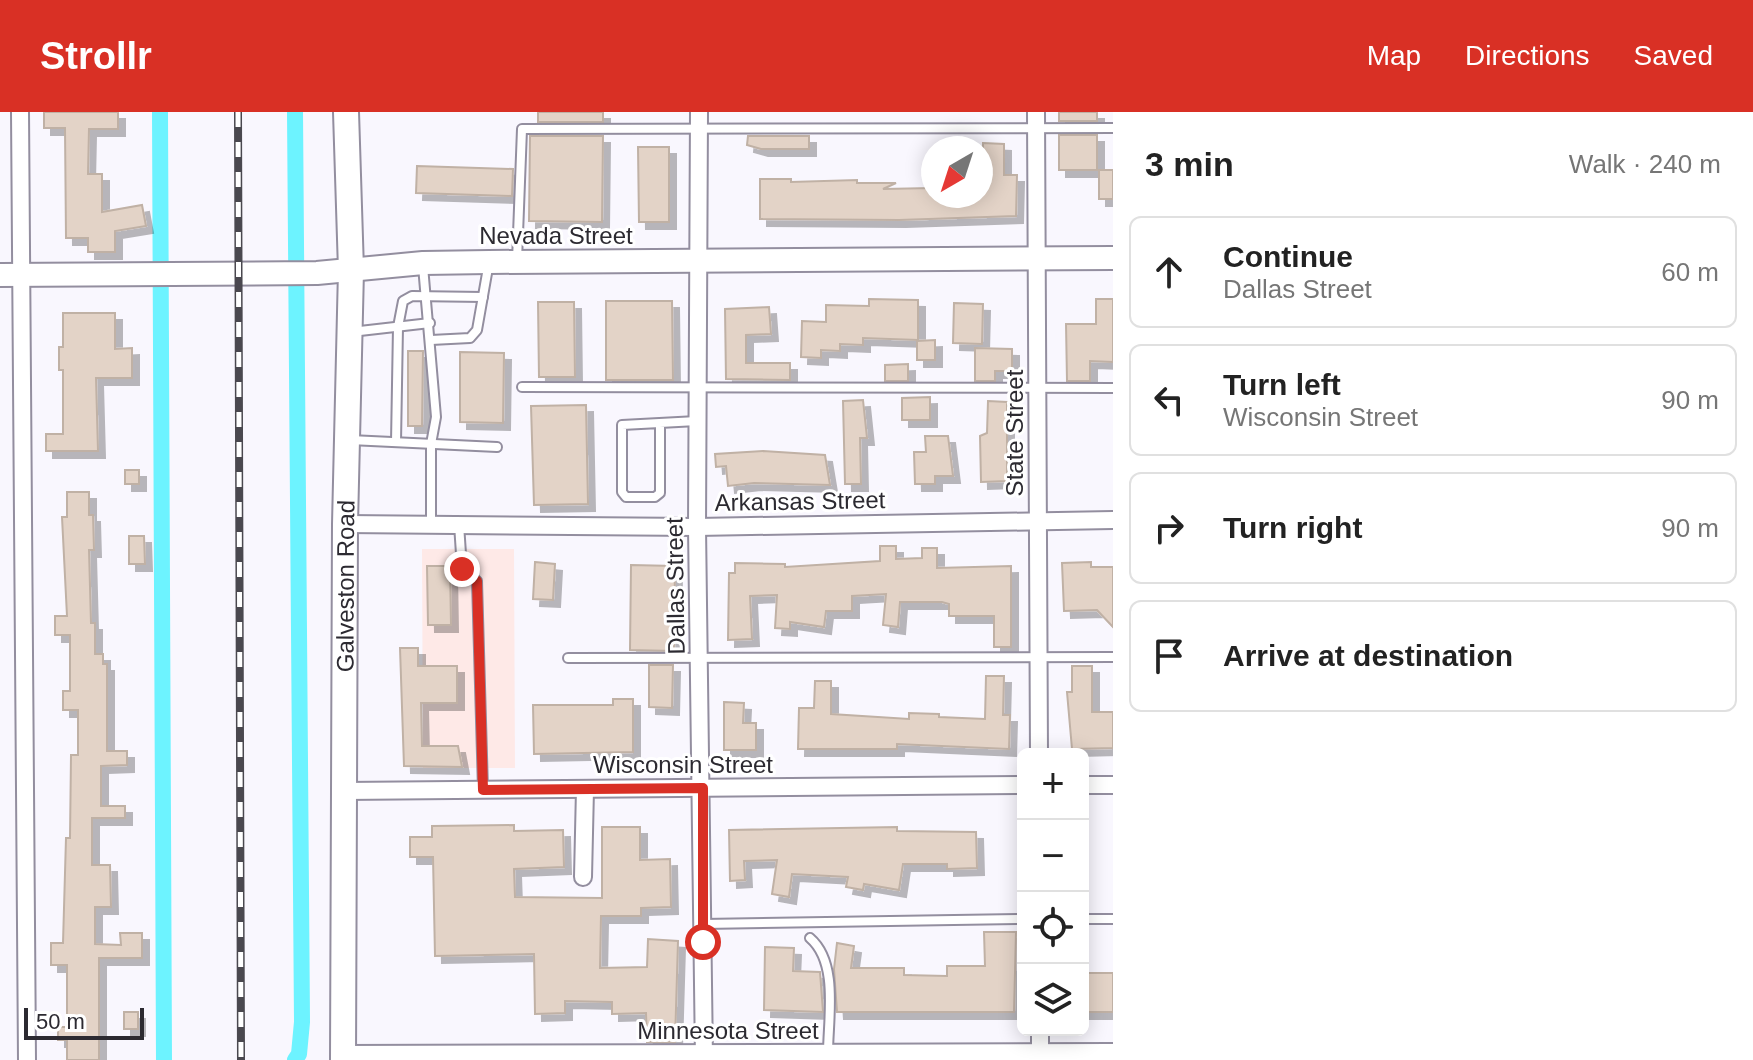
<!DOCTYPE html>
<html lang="en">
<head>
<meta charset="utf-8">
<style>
  :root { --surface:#fff; --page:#f2f2f2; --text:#222; --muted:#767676; --line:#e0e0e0; --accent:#d93025 }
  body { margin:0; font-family:Helvetica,sans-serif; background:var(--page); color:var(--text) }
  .controls { position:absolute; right:24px; bottom:24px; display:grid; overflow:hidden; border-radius:12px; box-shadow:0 4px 20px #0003 }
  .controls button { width:72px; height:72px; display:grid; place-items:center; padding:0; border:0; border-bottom:2px solid var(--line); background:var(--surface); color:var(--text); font:40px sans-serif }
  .compass { position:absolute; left:921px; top:24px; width:72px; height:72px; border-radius:50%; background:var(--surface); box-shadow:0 4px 20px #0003; rotate:219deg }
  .scale { position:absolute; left:24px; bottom:20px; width:120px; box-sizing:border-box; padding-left:8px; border:4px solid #2c2a31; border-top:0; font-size:22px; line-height:28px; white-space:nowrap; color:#2c2a31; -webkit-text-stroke:6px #fff; paint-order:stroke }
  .stop { position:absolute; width:24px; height:24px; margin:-18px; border:6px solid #d93025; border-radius:50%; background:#fff }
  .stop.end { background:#d93025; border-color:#fff; box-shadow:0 2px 8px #0008 }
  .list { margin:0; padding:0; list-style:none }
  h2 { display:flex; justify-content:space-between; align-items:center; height:104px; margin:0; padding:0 32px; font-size:34px }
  h2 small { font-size:26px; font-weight:400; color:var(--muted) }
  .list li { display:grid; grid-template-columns:52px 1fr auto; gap:24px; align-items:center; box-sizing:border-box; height:112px; margin:0 16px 16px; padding:0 16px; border:2px solid var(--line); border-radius:12px }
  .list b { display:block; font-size:30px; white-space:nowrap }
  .list p { margin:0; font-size:26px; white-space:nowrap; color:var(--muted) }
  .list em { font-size:26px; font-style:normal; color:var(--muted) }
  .icon { flex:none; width:44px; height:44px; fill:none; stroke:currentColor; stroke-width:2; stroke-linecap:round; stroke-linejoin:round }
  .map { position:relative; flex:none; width:1113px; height:948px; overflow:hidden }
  header { display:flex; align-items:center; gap:48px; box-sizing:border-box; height:112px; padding:0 40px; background:var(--accent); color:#fff }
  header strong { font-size:38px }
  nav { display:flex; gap:44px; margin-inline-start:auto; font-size:28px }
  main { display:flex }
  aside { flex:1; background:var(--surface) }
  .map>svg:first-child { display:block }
  .industrial { fill:#fee9e7 }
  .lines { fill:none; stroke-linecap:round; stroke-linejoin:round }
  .canal { stroke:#6df3ff; stroke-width:16 }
  .building { fill:#e3d3c7; stroke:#c0b1a5; stroke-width:2; filter:url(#shadow) }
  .lane-casing { stroke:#938e9f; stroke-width:12 }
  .street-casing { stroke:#938e9f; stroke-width:20 }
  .secondary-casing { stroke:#938e9f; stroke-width:26 }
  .primary-casing { stroke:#938e9f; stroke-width:28 }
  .lane { stroke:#fff; stroke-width:8 }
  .street { stroke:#fff; stroke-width:16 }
  .secondary { stroke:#fff; stroke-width:22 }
  .primary { stroke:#fff; stroke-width:24 }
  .rail-casing { stroke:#4a484f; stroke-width:8 }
  .rail { stroke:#fff; stroke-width:5; stroke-dasharray:15; stroke-linecap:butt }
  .route { stroke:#d93025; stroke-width:10 }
  .labels { text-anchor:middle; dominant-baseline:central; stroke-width:6; stroke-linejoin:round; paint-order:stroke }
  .street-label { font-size:24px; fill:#2c2a31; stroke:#fff }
</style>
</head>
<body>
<header>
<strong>Strollr</strong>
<nav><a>Map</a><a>Directions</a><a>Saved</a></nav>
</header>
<main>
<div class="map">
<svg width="1113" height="948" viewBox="0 0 1113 948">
  <defs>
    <filter id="shadow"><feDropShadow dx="7" dy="7" stdDeviation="0" flood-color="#0004"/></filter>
  </defs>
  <rect width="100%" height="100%" fill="#f9f7fe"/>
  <polygon class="industrial" points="422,437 514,437 515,656 423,656"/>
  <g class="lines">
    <g class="canal">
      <polyline points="160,0 164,948"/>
      <polyline points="295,948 299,942 302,910 295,0"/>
    </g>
  </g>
  <g class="building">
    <polygon points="44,0 118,0 118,17 89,17 88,62 102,62 102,100 142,93 146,114 115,119 115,140 88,140 88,126 66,126 65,16 44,16"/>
    <rect x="538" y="0" width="65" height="10"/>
    <rect x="1059" y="0" width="38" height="9"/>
    <rect x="1059" y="23" width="38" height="35"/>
    <polygon points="530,24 603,24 602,110 529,109"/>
    <polygon points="748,24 809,24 809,37 761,37 747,33"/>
    <polygon points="983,31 1004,32 1004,63 1017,63 1016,104 899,108 760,107 760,67 791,67 791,70 857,68 857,71 896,71 883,77 932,76 932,84 982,84"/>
    <polygon points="638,35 669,35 669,110 639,110"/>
    <polygon points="417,54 513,57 512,84 416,81"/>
    <rect x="1099" y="58" width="14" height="29"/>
    <polygon points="869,187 918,188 918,228 863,226 863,233 840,232 840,239 821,238 821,246 801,245 802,209 826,210 826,193 869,194"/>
    <polygon points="1096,187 1113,187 1113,250 1090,249 1090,269 1067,269 1066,212 1096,212"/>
    <polygon points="606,189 672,189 673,268 606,268"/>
    <polygon points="538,190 574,190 575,265 539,265"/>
    <polygon points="954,191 983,192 982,232 953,231"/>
    <polygon points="769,195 771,222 746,223 746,251 790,251 790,268 726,267 725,197"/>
    <polygon points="63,201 115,201 115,237 132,236 132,266 96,266 98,339 46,339 46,322 63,322 63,258 59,258 59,235 63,235"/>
    <polygon points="935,228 935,248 917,248 917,229"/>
    <polygon points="975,236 1012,237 1012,259 995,259 995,269 975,269"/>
    <polygon points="408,239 423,239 422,314 408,314"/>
    <polygon points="460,240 504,241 503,311 460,310"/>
    <polygon points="908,252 908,269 885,269 885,253"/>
    <polygon points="930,285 930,308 902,308 902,286"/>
    <polygon points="863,288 867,326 860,326 861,372 845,372 843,289"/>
    <polygon points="988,289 1007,290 1007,369 981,370 980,324 987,321"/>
    <polygon points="586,293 588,392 534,393 531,294"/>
    <polygon points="925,324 948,324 953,364 935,364 935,372 915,372 914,340 926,340"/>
    <polygon points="763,339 825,343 830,373 754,371 728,374 726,354 716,355 715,342"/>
    <rect x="125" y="358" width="14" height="14"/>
    <polygon points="67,380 89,380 89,403 93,403 94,438 89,438 91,511 95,511 95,542 103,542 103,552 107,552 107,639 127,639 127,653 101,654 101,694 125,694 125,706 92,706 92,753 110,753 111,795 95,795 95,832 121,833 120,821 142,821 142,846 99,846 99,948 67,948 67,928 58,928 58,915 67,915 67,853 51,853 51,831 63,831 66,726 70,726 71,643 78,643 78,598 63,598 63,579 70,579 70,523 55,523 55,504 67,504 62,405 67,405"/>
    <polygon points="129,424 144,424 145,452 129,452"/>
    <polygon points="880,434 896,434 896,447 922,446 922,436 937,436 937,456 1011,454 1011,535 994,535 994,504 949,504 949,492 942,490 900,490 898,515 883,513 886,482 852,484 852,499 826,499 824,515 790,510 790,517 775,516 777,483 750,484 752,527 728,528 729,461 735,461 735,451 785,452 785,455 880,449"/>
    <polygon points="535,450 555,452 553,488 533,487"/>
    <polygon points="1091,450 1091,455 1113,455 1113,515 1097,498 1064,499 1062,451"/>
    <polygon points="631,453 675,454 674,539 630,538"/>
    <polygon points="427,454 450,454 451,513 428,513"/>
    <polygon points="400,536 418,536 418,554 457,554 457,591 421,591 422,634 458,634 462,655 404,654"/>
    <polygon points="649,553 673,553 672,596 649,595"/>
    <polygon points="1072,554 1092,554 1092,600 1113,600 1113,636 1072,637 1067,580 1072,580"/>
    <polygon points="986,564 1004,564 1003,603 1010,603 1009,637 897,632 897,637 798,637 799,596 814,596 815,569 831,569 831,602 909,607 909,601 939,602 939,605 985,607"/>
    <polygon points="613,587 633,587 633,640 534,642 533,593 613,593"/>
    <polygon points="724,590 744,591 743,611 756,611 756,638 724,638"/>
    <polygon points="514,713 514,719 563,718 564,755 514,757 515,785 602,786 602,715 640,715 640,748 670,747 671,795 641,796 641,804 601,804 600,856 647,855 648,827 678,829 675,930 647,930 646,901 612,902 612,890 565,889 565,901 535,902 534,842 435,844 433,745 410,745 410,725 432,725 432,714"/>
    <polygon points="897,715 897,719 976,720 977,756 947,757 947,752 903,752 899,778 864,772 863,778 846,775 848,765 792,762 789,785 772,782 777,748 744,749 745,768 730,769 729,718"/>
    <polygon points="984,820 1016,820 1014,900 837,900 834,857 837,831 854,834 851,856 904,856 904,863 947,864 947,854 985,854"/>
    <polygon points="765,835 794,836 793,859 820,860 823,900 764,898"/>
    <rect x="1083" y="861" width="30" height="39"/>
    <rect x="124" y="900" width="14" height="17"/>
  </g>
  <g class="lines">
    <g class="lane-casing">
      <g id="lane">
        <polyline points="517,149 522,17 1113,16"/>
        <polyline points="423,154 436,305 431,332 431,412"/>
        <polyline points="351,220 430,211"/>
        <polyline points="431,228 470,226 477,218 489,150"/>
        <polyline points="522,275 1113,276"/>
        <polyline points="660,311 660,381 655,385 626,385 622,380 622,313 697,309"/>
        <polyline points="350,328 497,335"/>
        <polyline points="396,330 398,215 403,189 412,184 483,185"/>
        <polyline points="459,412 462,457 477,469 483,678"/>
        <polyline points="568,546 1113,545"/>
        <polyline points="1083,807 1113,807"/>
        <polyline points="703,812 1023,807"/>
        <path d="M 810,826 C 839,851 828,906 828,942"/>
      </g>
    </g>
    <g class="street-casing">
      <g id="street">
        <polyline points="20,0 27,948"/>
        <polyline points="699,0 697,415 704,948"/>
        <polyline points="1036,0 1039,642"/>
        <polyline points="345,412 697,415 1113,408"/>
        <polyline points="1083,673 1113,673"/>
        <polyline points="344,679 1023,673"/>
        <polyline points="583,765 585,677"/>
        <polyline points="1040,918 1040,948"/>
        <polyline points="343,942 1113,940"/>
      </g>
    </g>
    <g class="secondary-casing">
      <polyline id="secondary" points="0,163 317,161 423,151 489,150 1113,146"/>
    </g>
    <g class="primary-casing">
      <g id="primary">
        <path id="s1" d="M 343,948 L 345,412 L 351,158 L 346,0"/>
      </g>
    </g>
    <use href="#lane" class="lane"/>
    <use href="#street" class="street"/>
    <use href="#secondary" class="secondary"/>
    <use href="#primary" class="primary"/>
    <g class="rail-casing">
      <polyline id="rail" points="238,0 241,948"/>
    </g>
    <use href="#rail" class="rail"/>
  </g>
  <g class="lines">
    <polyline class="route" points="462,457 477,469 483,678 703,676 703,830"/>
  </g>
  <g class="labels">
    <g class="street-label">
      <text x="556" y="123">Nevada Street</text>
      <text transform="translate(1014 321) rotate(-90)">State Street</text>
      <text transform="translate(800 389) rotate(-1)">Arkansas Street</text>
      <text stroke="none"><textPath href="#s1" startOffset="474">Galveston Road</textPath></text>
      <text transform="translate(675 474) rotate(-91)">Dallas Street</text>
      <text x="683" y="652">Wisconsin Street</text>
      <text x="728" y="918">Minnesota Street</text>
    </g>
  </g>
</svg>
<div class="controls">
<button>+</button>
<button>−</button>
<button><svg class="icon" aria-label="locate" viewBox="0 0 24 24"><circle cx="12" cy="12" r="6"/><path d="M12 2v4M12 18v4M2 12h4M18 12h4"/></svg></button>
<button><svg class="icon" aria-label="layers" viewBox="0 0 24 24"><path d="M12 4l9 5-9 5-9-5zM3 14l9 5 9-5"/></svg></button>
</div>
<svg class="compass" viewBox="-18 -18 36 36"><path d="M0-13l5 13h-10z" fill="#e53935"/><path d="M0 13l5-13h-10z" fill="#767676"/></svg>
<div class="scale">50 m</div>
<div class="stop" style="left:703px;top:830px"></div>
<div class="stop end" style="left:462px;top:457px"></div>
</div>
<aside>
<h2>3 min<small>Walk · 240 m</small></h2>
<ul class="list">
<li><svg class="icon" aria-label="ahead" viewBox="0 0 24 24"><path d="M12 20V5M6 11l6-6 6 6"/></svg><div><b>Continue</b><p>Dallas Street</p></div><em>60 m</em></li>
<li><svg class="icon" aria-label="left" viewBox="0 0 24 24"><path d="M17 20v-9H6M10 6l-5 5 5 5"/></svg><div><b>Turn left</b><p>Wisconsin Street</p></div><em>90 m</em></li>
<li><svg class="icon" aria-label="right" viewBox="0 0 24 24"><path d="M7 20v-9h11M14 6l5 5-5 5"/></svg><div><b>Turn right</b></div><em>90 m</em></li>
<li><svg class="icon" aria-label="arrive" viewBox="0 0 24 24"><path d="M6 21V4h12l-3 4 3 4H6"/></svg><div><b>Arrive at destination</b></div></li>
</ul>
</aside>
</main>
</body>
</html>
